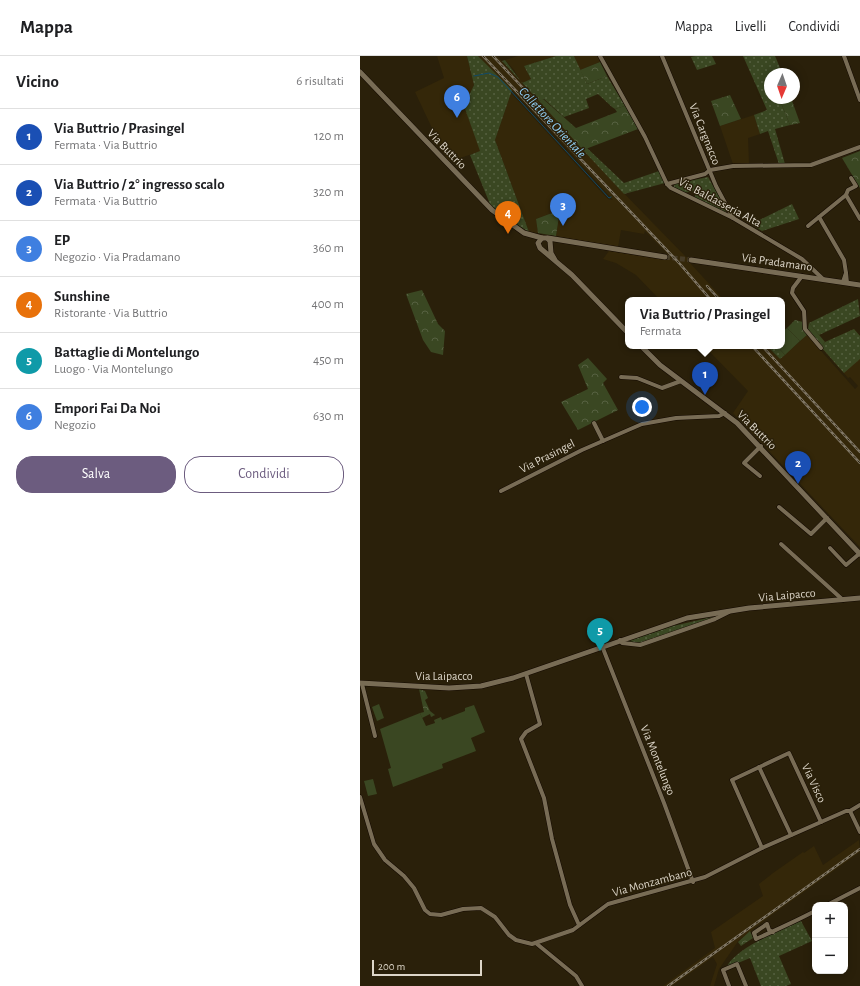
<!DOCTYPE html>
<html lang="it">
<head>
<meta charset="utf-8">
<style>
  :root { --surface:#fff; --page:#f6f6f6; --text:#202124; --muted:#757577; --line:#e0e0e0; --accent:#6c5c7f }
  body { margin:0; font-family:"Alegreya Sans",sans-serif; background:var(--page); color:var(--text) }
  .controls { position:absolute; right:12px; bottom:12px; display:grid; overflow:hidden; border-radius:8px; box-shadow:0 2px 10px #0003 }
  .controls button { width:36px; height:36px; display:grid; place-items:center; padding:0; border:0; border-bottom:1px solid var(--line); background:var(--surface); color:var(--text); font:20px sans-serif }
  .compass { position:absolute; left:404px; top:12px; width:36px; height:36px; border-radius:50%; background:var(--surface); box-shadow:0 2px 10px #0003; rotate:182deg }
  .scale { position:absolute; left:12px; bottom:10px; width:110px; box-sizing:border-box; padding-left:4px; border:2px solid #ddd6c9; border-top:0; font-size:11px; line-height:14px; white-space:nowrap; color:#ddd6c9; -webkit-text-stroke:3px #2a200a; paint-order:stroke }
  .you { position:absolute; left:282px; top:351px; width:14px; height:14px; margin:-10px; border:3px solid #fff; border-radius:50%; background:#1a73e8; box-shadow:0 0 0 6px #1a73e833 }
  .badge { display:grid; place-items:center; width:26px; height:26px; border-radius:50%; background:var(--accent); color:#fff; font-size:13px; font-weight:700 }
  .pin { position:absolute; translate:-50% -33px; filter:drop-shadow(0 1px 2px #0008) }
  .pin::after { content:''; position:absolute; top:21px; width:14px; height:12px; background:inherit; clip-path:polygon(0 0,100% 0,50% 100%) }
  .popup { position:absolute; left:265px; top:241px; width:160px; height:52px; box-sizing:border-box; display:grid; place-content:center; border-radius:8px; background:var(--surface); filter:drop-shadow(0 1px 3px #0005); font-size:13px; white-space:nowrap; color:var(--muted) }
  .popup b { font-size:15px; color:var(--text) }
  .popup::after { content:''; position:absolute; left:50%; top:100%; margin-left:-8px; border:8px solid transparent; border-top-color:var(--surface) }
  .list { margin:0; padding:0; list-style:none }
  h2 { display:flex; justify-content:space-between; align-items:center; height:52px; margin:0; padding:0 16px; font-size:17px }
  h2 small { font-size:13px; font-weight:400; color:var(--muted) }
  .list li { display:grid; grid-template-columns:26px 1fr auto; gap:12px; align-items:center; box-sizing:border-box; height:56px; padding:0 16px; border-top:1px solid var(--line) }
  .list b { display:block; font-size:15px; white-space:nowrap }
  .list p { margin:0; font-size:13px; white-space:nowrap; color:var(--muted) }
  .list em { font-size:13px; font-style:normal; color:var(--muted) }
  .actions { display:flex; gap:8px; padding:12px 16px }
  .actions a { flex:1; padding:9px 0; border:1px solid var(--accent); border-radius:16px; text-align:center; font-size:14px; color:var(--accent) }
  .actions .main { background:var(--accent); color:#fff }
  .map { position:relative; flex:none; width:500px; height:930px; overflow:hidden }
  header { display:flex; align-items:center; gap:24px; box-sizing:border-box; height:56px; padding:0 20px; background:var(--surface); border-bottom:1px solid var(--line) }
  header strong { font-size:19px }
  nav { display:flex; gap:22px; margin-inline-start:auto; font-size:14px }
  main { display:flex }
  aside { flex:1; background:var(--surface) }
  .map>svg:first-child { display:block }
  .built { fill:#342709 }
  .grass { fill:url(#grass-dots) }
  .forest { fill:url(#forest-crowns) }
  .pitch { fill:#3a4722 }
  .lines { fill:none; stroke-linecap:round; stroke-linejoin:round }
  .stream { stroke:#114a68; stroke-width:1 }
  .tertiary-tunnel { stroke:#453b27; stroke-width:5; stroke-dasharray:5 2.5; stroke-linecap:butt }
  .minor-casing { stroke:#130900; stroke-width:5 }
  .tertiary-casing { stroke:#130900; stroke-width:6 }
  .minor { stroke:#786c55; stroke-width:4 }
  .tertiary { stroke:#786c55; stroke-width:5 }
  .rail-casing { stroke:#827968; stroke-width:2.5 }
  .rail { stroke:#2a200a; stroke-width:1; stroke-dasharray:3; stroke-linecap:butt }
  .labels { text-anchor:middle; dominant-baseline:central; stroke-width:3; stroke-linejoin:round; paint-order:stroke }
  .street-label { font-size:12px; fill:#ddd6c9; stroke:#2a200a }
  .water-label { font-size:13px; font-style:italic; fill:#93d1f8; stroke:#2a200a }
</style>
</head>
<body>
<header>
<strong>Mappa</strong>
<nav><a>Mappa</a><a>Livelli</a><a>Condividi</a></nav>
</header>
<main>
<aside>
<h2>Vicino<small>6 risultati</small></h2>
<ul class="list">
<li><span class="badge" style="background:#1a4fb4">1</span><div><b>Via Buttrio / Prasingel</b><p>Fermata · Via Buttrio</p></div><em>120 m</em></li>
<li><span class="badge" style="background:#1a4fb4">2</span><div><b>Via Buttrio / 2° ingresso scalo</b><p>Fermata · Via Buttrio</p></div><em>320 m</em></li>
<li><span class="badge" style="background:#3f7fe0">3</span><div><b>EP</b><p>Negozio · Via Pradamano</p></div><em>360 m</em></li>
<li><span class="badge" style="background:#e8710a">4</span><div><b>Sunshine</b><p>Ristorante · Via Buttrio</p></div><em>400 m</em></li>
<li><span class="badge" style="background:#0f9aa8">5</span><div><b>Battaglie di Montelungo</b><p>Luogo · Via Montelungo</p></div><em>450 m</em></li>
<li><span class="badge" style="background:#3f7fe0">6</span><div><b>Empori Fai Da Noi</b><p>Negozio</p></div><em>630 m</em></li>
</ul>
<div class="actions"><a class="main">Salva</a><a>Condividi</a></div>
</aside>
<div class="map">
<svg width="500" height="930" viewBox="0 0 500 930">
  <defs>
    <pattern id="grass-dots" width="8" height="8" patternUnits="userSpaceOnUse"><rect width="8" height="8" fill="#3a4722"/><path d="M2 2h.1M6 6h.1" fill="none" stroke="#566141" stroke-width="1.8" stroke-linecap="round"/></pattern>
    <pattern id="forest-crowns" width="20" height="18" patternUnits="userSpaceOnUse"><rect width="20" height="18" fill="#3a4722"/><path d="M2 6a3 3 0 1 1 6 0M12 15a3 3 0 1 1 6 0" fill="none" stroke="#566141"/></pattern>
  </defs>
  <rect width="100%" height="100%" fill="#2a200a"/>
  <g class="built">
    <polygon points="77,0 107,0 114,29 104,50 121,95 88,106 55,36 84,22"/>
    <polygon points="118,0 137,0 160,25 154,14 145,4 158,0 196,0 164,10 171,23 162,27 253,126 326,201 330,202 330,207 364,244 300,244 276,219 256,207 243,203 249,195 305,204 306,199 309,199 285,175 284,178 261,174 258,191 196,180 200,154 176,163 178,177 169,176 135,84 151,37 244,139 248,143 253,144 184,67"/>
    <polygon points="214,0 238,0 240,6 220,14"/>
    <polygon points="394,59 400,78 388,82 389,108 373,108 360,70"/>
    <polygon points="494,273 500,280 500,491 373,357 388,335 344,290 407,290 420,303 447,279 495,333 498,330 490,321 488,322 461,291 465,286"/>
    <polygon points="499,784 500,796 406,863 379,884 359,913 354,930 350,930 357,908 353,901 312,930 303,930 355,892 351,876 403,840 399,828 413,817 443,796 444,797 454,790 463,809"/>
  </g>
  <g class="grass">
    <polygon points="107,0 118,0 152,34 135,84 169,176 132,153 110,99 120,95 104,50 114,29"/>
    <polygon points="196,0 214,0 227,28 247,20 265,50 255,53 252,51 238,38 226,43 229,52 204,61 184,43 179,45 142,5 145,4 162,27 171,23 164,10"/>
    <polygon points="336,0 352,0 356,8 337,14 331,1"/>
    <polygon points="383,0 415,0 421,14 410,18 410,42 419,42 430,69 415,73 425,108 419,108 408,75 400,78 394,59 407,54"/>
    <polygon points="227,92 264,127 299,115 305,127 264,138 223,94"/>
    <polygon points="348,121 366,153 366,157 334,144 336,135 322,137 313,132 315,128"/>
    <polygon points="432,148 439,163 402,175 391,168"/>
    <polygon points="498,243 500,260 459,279 449,267"/>
    <polygon points="494,273 500,280 500,303 484,317 461,291 465,286"/>
    <polygon points="407,290 417,290 425,299 420,303"/>
    <polygon points="357,560 279,587 266,586 313,570"/>
    <path d="M 441,865 L 452,885 L 419,900 L 431,928 L 426,930 L 401,930 L 390,902 L 366,912 C 376,891 420,875 441,865 Z"/>
  </g>
  <g class="forest">
    <polygon points="240,6 247,20 227,28 220,14"/>
    <polygon points="370,39 381,63 360,70 351,45"/>
    <polygon points="419,42 431,42 440,67 430,69"/>
    <polygon points="183,43 216,72 257,56 255,53 265,50 278,73 223,94 179,45"/>
    <polygon points="500,95 500,132 482,102"/>
    <polygon points="200,154 196,180 178,177 176,163"/>
    <polygon points="62,234 78,268 85,275 83,299 71,296 63,284 46,238"/>
    <polygon points="435,264 443,266 443,274 447,279 440,285 427,272"/>
    <polygon points="449,267 465,286 461,291 448,273"/>
    <polygon points="228,302 247,323 243,327 258,354 218,374 201,346 228,333 218,309"/>
    <polygon points="59,633 65,635 68,642 65,644 70,655 75,659 71,661 70,658 62,662 60,657 64,656"/>
    <polygon points="390,875 393,882 381,890 378,886"/>
  </g>
  <g class="pitch">
    <polygon points="427,272 440,285 425,299 417,290 422,290 422,276"/>
    <polygon points="19,648 24,662 17,665 12,651"/>
    <polygon points="114,649 125,676 111,682 116,695 82,708 83,712 33,731 28,713 31,712 20,673 60,657 66,670 75,667 74,664 81,661 82,664 105,655 105,652"/>
    <polygon points="13,723 17,738 8,740 4,725"/>
  </g>
  <g class="lines">
    <polyline class="stream" points="114,20 129,17 138,21 249,142 251,141"/>
    <polyline class="tertiary-tunnel" points="305,201 331,204"/>
    <g class="minor-casing">
      <g id="minor">
        <polyline points="240,0 285,81 307,128 311,132 373,162 442,203 463,223"/>
        <polyline points="302,0 356,130 373,162"/>
        <polyline points="484,0 500,44"/>
        <polyline points="350,114 373,110 451,109 500,91"/>
        <polyline points="307,128 345,118 350,114"/>
        <polyline points="486,139 488,134 496,130 491,122"/>
        <polyline points="448,170 459,161"/>
        <polyline points="486,217 484,204 459,161 486,139 500,163"/>
        <polyline points="442,220 433,232 432,237 444,255 445,273 461,292"/>
        <polyline points="483,226 486,217 487,227"/>
        <polyline points="261,321 277,322 302,332 321,325"/>
        <polyline points="234,367 243,385"/>
        <polyline points="400,420 384,407 401,390"/>
        <polyline points="141,435 222,394 282,368 316,362 359,360 365,357"/>
        <polyline points="419,451 451,478 467,462"/>
        <polyline points="421,488 483,544"/>
        <polyline points="470,492 486,509 499,498"/>
        <polyline points="260,584 262,587 280,589 355,563 369,556"/>
        <polyline points="242,590 304,747 333,826"/>
        <polyline points="166,618 180,668 166,676 161,683 184,742 192,783 210,849 219,869"/>
        <polyline points="2,628 15,680"/>
        <polyline points="399,711 431,779"/>
        <polyline points="0,741 14,788 25,804 44,820 54,832 65,854 70,858 81,859 103,853 121,852 135,861 149,879 156,884 172,888 213,874 248,848 345,821 402,792 486,755 490,755 500,749"/>
        <polyline points="490,755 500,776"/>
        <polyline points="402,792 372,724 429,697 461,766"/>
        <polyline points="467,849 500,832"/>
        <path d="M 413,876 L 409,874 L 407,868 L 394,877 L 396,883 C 416,874 436,865 455,855"/>
        <polyline points="177,888 216,920 222,930"/>
        <polyline points="369,930 363,914 377,908 386,930"/>
      </g>
    </g>
    <g class="tertiary-casing">
      <g id="tertiary">
        <polyline points="0,16 132,154 164,177 182,182"/>
        <polyline points="188,182 305,201"/>
        <polyline points="195,204 191,197 190,185 187,182 182,182 178,187 180,192 212,219 268,277"/>
        <polyline points="331,204 500,229"/>
        <polyline points="281,290 300,309 377,367 500,498"/>
        <polyline points="0,627 89,632 121,630 153,622 327,562 389,552 500,542"/>
      </g>
    </g>
    <use href="#minor" class="minor"/>
    <use href="#tertiary" class="tertiary"/>
    <g class="rail-casing">
      <g id="rail">
        <polyline points="123,0 320,208 351,244"/>
        <polyline points="133,0 178,48"/>
        <polyline points="347,230 360,244"/>
        <polyline points="392,290 500,407"/>
        <polyline points="402,290 500,396"/>
        <polyline points="308,930 500,793"/>
      </g>
    </g>
    <use href="#rail" class="rail"/>
  </g>
  <g class="labels">
    <g class="street-label">
      <text transform="translate(345 78) rotate(68)">Via Cargnacco</text>
      <text transform="translate(87 93) rotate(46)">Via Buttrio</text>
      <text transform="translate(360 146) rotate(28)">Via Baldasseria Alta</text>
      <text transform="translate(417 206) rotate(8)">Via Pradamano</text>
      <text transform="translate(397 374) rotate(45)">Via Buttrio</text>
      <text transform="translate(187 400) rotate(-27)">Via Prasingel</text>
      <text transform="translate(427 539) rotate(-5)">Via Laipacco</text>
      <text x="84" y="620">Via Laipacco</text>
      <text transform="translate(298 704) rotate(68)">Via Montelungo</text>
      <text transform="translate(454 727) rotate(65)">Via Visco</text>
      <text transform="translate(292 826) rotate(-15)">Via Monzambano</text>
    </g>
    <g class="water-label">
      <text transform="translate(192 67) rotate(47)">Collettore Orientale</text>
    </g>
  </g>
</svg>
<div class="controls">
<button>+</button>
<button>−</button>
</div>
<svg class="compass" viewBox="-18 -18 36 36"><path d="M0-13l5 13h-10z" fill="#e53935"/><path d="M0 13l5-13h-10z" fill="#757577"/></svg>
<div class="scale">200 m</div>
<div class="you"></div>
<div class="pin badge" style="left:345px;top:339px;background:#1a4fb4">1</div>
<div class="popup"><b>Via Buttrio / Prasingel</b>Fermata</div>
<div class="pin badge" style="left:438px;top:428px;background:#1a4fb4">2</div>
<div class="pin badge" style="left:203px;top:170px;background:#3f7fe0">3</div>
<div class="pin badge" style="left:148px;top:178px;background:#e8710a">4</div>
<div class="pin badge" style="left:240px;top:595px;background:#0f9aa8">5</div>
<div class="pin badge" style="left:97px;top:62px;background:#3f7fe0">6</div>
</div>
</main>
</body>
</html>
